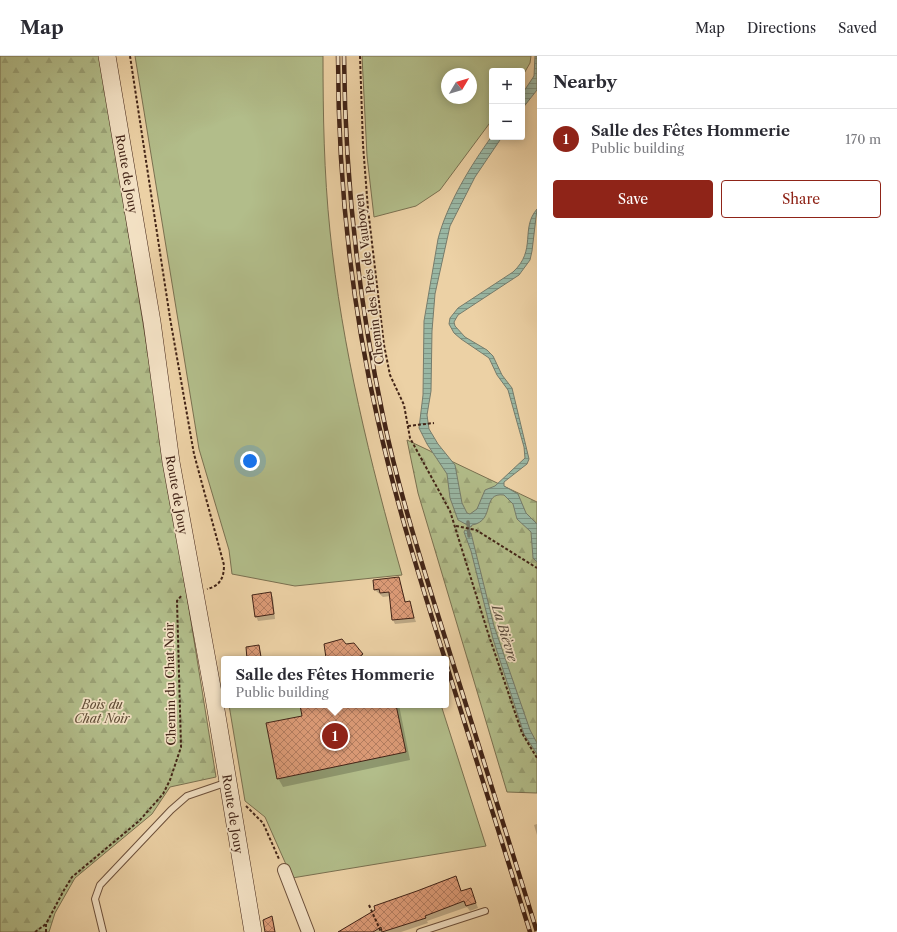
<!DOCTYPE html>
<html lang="en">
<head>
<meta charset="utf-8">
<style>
  :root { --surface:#fff; --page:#f2f2f3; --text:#2b2b33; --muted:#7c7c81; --line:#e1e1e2; --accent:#8f2418 }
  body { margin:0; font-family:"Libre Caslon Text",serif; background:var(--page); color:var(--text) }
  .controls { position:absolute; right:12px; top:12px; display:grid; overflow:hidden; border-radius:4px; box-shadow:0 2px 10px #0003 }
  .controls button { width:36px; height:36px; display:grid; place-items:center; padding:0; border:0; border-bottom:1px solid var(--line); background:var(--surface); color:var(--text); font:20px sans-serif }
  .compass { position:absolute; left:441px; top:12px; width:36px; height:36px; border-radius:50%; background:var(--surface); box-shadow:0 2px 10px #0003; rotate:52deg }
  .you { position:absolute; left:250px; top:405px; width:14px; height:14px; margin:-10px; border:3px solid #fff; border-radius:50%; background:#1a73e8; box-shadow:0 0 0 6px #1a73e833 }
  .badge { display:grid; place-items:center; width:26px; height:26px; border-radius:50%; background:var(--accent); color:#fff; font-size:13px; font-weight:700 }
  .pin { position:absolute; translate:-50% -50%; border:2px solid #fff; box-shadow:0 1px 4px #0006 }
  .popup { position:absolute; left:221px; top:600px; width:228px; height:52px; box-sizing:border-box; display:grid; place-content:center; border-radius:4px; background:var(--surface); filter:drop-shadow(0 1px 3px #0005); font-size:13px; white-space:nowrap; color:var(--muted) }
  .popup b { font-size:15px; color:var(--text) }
  .popup::after { content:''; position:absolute; left:50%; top:100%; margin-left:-8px; border:8px solid transparent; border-top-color:var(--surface) }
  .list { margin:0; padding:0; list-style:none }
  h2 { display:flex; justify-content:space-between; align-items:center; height:52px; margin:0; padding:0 16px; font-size:17px }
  h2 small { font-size:13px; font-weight:400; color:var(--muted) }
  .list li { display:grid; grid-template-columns:26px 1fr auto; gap:12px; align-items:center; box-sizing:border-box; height:60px; padding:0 16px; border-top:1px solid var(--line) }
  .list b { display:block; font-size:15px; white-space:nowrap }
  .list p { margin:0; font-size:13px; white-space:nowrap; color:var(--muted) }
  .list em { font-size:13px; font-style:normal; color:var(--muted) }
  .actions { display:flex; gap:8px; padding:12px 16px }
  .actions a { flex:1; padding:9px 0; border:1px solid var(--accent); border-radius:4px; text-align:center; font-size:14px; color:var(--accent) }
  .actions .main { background:var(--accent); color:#fff }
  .map { position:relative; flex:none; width:537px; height:876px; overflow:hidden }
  header { display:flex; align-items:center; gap:24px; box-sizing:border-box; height:56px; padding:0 20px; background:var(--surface); border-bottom:1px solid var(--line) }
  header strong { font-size:19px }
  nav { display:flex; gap:22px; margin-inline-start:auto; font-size:14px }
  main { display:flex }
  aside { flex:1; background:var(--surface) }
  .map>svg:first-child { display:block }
  .grass { fill:#b2bd8a; stroke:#7a7050; fill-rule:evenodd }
  .forest { fill:url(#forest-firs); stroke:#7a7050 }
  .water { fill:url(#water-rules); stroke:#767c6c }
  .shadow { fill:#0003 }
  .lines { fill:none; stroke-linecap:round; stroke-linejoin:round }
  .stream { stroke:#767c6c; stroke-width:3.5 }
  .building { fill:url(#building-cross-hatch); stroke:#422417 }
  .service-casing { stroke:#6c4f3a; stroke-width:8 }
  .minor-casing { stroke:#6c4f3a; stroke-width:14 }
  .secondary-casing { stroke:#422417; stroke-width:18 }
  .path { stroke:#422417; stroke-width:2; stroke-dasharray:3 2; stroke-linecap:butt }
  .service { stroke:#f3e1c4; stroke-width:6 }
  .minor { stroke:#f3e1c4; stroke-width:12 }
  .secondary { stroke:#f3e1c4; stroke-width:17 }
  .rail-casing { stroke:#422417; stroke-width:4.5 }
  .rail { stroke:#f3e1c4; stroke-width:3; stroke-dasharray:9; stroke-linecap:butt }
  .labels { text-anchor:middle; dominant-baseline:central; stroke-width:3.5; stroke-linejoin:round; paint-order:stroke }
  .street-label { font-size:12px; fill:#422417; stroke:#f3e1c4 }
  .park-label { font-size:12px; font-style:italic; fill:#5e4a34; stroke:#f3e1c4 }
  .water-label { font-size:13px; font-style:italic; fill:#58493a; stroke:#f3e1c4 }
</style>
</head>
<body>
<header>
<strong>Map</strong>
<nav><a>Map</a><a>Directions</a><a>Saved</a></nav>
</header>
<main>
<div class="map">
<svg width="537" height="876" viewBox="0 0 537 876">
  <defs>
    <pattern id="forest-firs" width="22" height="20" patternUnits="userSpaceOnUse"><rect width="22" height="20" fill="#b2bd8a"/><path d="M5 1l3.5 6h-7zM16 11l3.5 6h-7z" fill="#9aa276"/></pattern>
    <pattern id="water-rules" width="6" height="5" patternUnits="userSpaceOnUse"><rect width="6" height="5" fill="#99b7a4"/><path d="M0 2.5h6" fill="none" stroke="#7e9585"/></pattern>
    <pattern id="building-cross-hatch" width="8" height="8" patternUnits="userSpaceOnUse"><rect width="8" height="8" fill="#db9a76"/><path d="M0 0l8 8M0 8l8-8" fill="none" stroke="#b37d60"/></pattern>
  </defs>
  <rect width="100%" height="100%" fill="#ecd1a5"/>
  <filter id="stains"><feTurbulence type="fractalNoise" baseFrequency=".005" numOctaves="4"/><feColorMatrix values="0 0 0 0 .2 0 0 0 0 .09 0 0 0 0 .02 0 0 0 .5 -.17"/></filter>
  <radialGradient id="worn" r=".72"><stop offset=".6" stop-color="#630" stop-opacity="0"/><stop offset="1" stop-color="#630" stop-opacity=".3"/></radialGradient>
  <g class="grass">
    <path d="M 135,0 L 323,0 C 323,59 324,117 330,175 C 342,292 370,406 402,519 L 295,530 L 232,518 L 229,494 L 199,393 Z"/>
    <path d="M 362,0 L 531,0 L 530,7 L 522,21 L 522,15 L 492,15 L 492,64 L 440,134 L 416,150 L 374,161 L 367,100 ZM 447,18 L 471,18 L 471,42 L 447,42 Z"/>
    <polygon points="229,649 441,649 486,790 292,822 265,761 245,745"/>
  </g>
  <g class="forest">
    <polygon points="0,0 100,0 216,721 170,731 152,758 75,822 55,857 49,876 0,876"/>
    <polygon points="407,384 537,446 537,737 507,736 418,437"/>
  </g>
  <g class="water">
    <polygon points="535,0 537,0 537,34 522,53 522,38 534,20"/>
    <path d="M 492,80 L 502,81 L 475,121 L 450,170 L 435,238 L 432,275 L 431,335 L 427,359 L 429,373 L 438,388 L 455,409 L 462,447 L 467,457 L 470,458 L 477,453 L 485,434 L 495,430 L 525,402 L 524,391 L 508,334 L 497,319 L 489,302 L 461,283 L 454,277 L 449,268 L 450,262 L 458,252 L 513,216 C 537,194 520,173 537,153 L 532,195 L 530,204 L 519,219 L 458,259 L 454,266 L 455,270 L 465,281 L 487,294 L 493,300 L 502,319 L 512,332 L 529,403 L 527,408 L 504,426 L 504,430 L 518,438 L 526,457 L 537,468 L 537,506 L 533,502 L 531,476 L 517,463 L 513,448 L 504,439 C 481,436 496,465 472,469 L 471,471 L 458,464 L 450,442 L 447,418 L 427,388 L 419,372 L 423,339 L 424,265 L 438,183 C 447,148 471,109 492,80 Z"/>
    <polygon points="465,474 471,477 494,570 530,674 537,687 537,698 524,678 493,583 471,495 464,476"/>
  </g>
  <g class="shadow">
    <polygon points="399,522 406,547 409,546 411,551 416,566 395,568 393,564 391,540 383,541 375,534"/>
    <polygon points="270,537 273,541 275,563 258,565 256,560"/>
    <polygon points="353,588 365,603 327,602 345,589"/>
    <polygon points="259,590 262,603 248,603 247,592"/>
    <polygon points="301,649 399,649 410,704 283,731 278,722 304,661"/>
    <polygon points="537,768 537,779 534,769"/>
    <polygon points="455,821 462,836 471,833 478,852 470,855 467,851 427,865 428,867 401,876 340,876 438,828 437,827"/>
  </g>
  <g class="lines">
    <polyline class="stream" points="468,466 469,480"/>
  </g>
  <g class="building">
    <polygon points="399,521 405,546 410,545 414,562 392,564 389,536 380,537 379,533 374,534 373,524"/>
    <polygon points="271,536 274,558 255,561 252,539"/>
    <polygon points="342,583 346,588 354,587 363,598 357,603 351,603 349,601 326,602 324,588"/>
    <polygon points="259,589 261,601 247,603 246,591"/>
    <polygon points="300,649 396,649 406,696 277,723 266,667 302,660"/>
    <polygon points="456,820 461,835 471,832 476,847 466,850 464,845 425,860 426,862 382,876 381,871 373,876 338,876 375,854 374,850 417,835"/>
    <polygon points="272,860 275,876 265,876 263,864"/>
  </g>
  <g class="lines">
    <g class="service-casing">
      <g id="service">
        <polyline points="103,876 95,843 100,829 171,754 187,740 228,726"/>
        <polyline points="420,876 485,855"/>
      </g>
    </g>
    <g class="minor-casing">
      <polyline id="minor" points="284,814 308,876"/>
    </g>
    <g class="secondary-casing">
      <polyline id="secondary" points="107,0 152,266 171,406 214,642 253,876"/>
    </g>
    <g class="path">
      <path d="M 130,0 L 170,262 L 194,398 L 224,509 C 224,522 220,530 207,533"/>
      <polyline points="360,0 363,89 368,153 384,289 390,319 404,349 410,382 450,455 488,577 522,677 537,702"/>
      <polyline points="408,370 434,367"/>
      <polyline points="456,470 476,474 537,512"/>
      <polyline points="246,750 263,767 279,803"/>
      <polyline points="369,849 381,876"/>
      <polyline points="35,876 46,868"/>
      <polyline points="46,876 46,868 64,834 72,821 139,765 163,738 170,724 181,691 177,545 182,539"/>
    </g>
    <use href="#service" class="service"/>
    <use href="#minor" class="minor"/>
    <use href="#secondary" class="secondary"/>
    <g class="rail-casing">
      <g id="rail">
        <path d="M 338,0 C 338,122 351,246 378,365 C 396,446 420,524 445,603"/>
        <path d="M 344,0 C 345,121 358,241 383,360 C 400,442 427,523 452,604 C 480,694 509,785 537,876"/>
        <polyline points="446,607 530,876"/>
      </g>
    </g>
    <use href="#rail" class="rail"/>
  </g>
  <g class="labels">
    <g class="street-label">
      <text transform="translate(127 118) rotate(80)">Route de Jouy</text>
      <text transform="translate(369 223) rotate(-97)">Chemin des Prés de Vauboyen</text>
      <text transform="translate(177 439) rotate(80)">Route de Jouy</text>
      <text transform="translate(170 628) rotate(-91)">Chemin du Chat Noir</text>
      <text transform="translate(233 758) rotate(81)">Route de Jouy</text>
    </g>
    <g class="park-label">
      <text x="102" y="648">Bois du<tspan x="102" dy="14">Chat Noir</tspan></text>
    </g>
    <g class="water-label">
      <text transform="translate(505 577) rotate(73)">La Bièvre</text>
    </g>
  </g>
  <rect width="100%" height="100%" filter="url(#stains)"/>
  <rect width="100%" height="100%" fill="url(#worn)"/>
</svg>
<div class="controls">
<button>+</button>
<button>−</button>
</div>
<svg class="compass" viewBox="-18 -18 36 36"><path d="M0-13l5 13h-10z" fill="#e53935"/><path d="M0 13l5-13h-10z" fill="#7c7c81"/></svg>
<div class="you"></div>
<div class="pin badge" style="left:335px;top:680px">1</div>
<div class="popup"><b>Salle des Fêtes Hommerie</b>Public building</div>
</div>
<aside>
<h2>Nearby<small></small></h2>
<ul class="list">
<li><span class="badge">1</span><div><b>Salle des Fêtes Hommerie</b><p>Public building</p></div><em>170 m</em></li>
</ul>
<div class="actions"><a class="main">Save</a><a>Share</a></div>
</aside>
</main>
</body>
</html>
